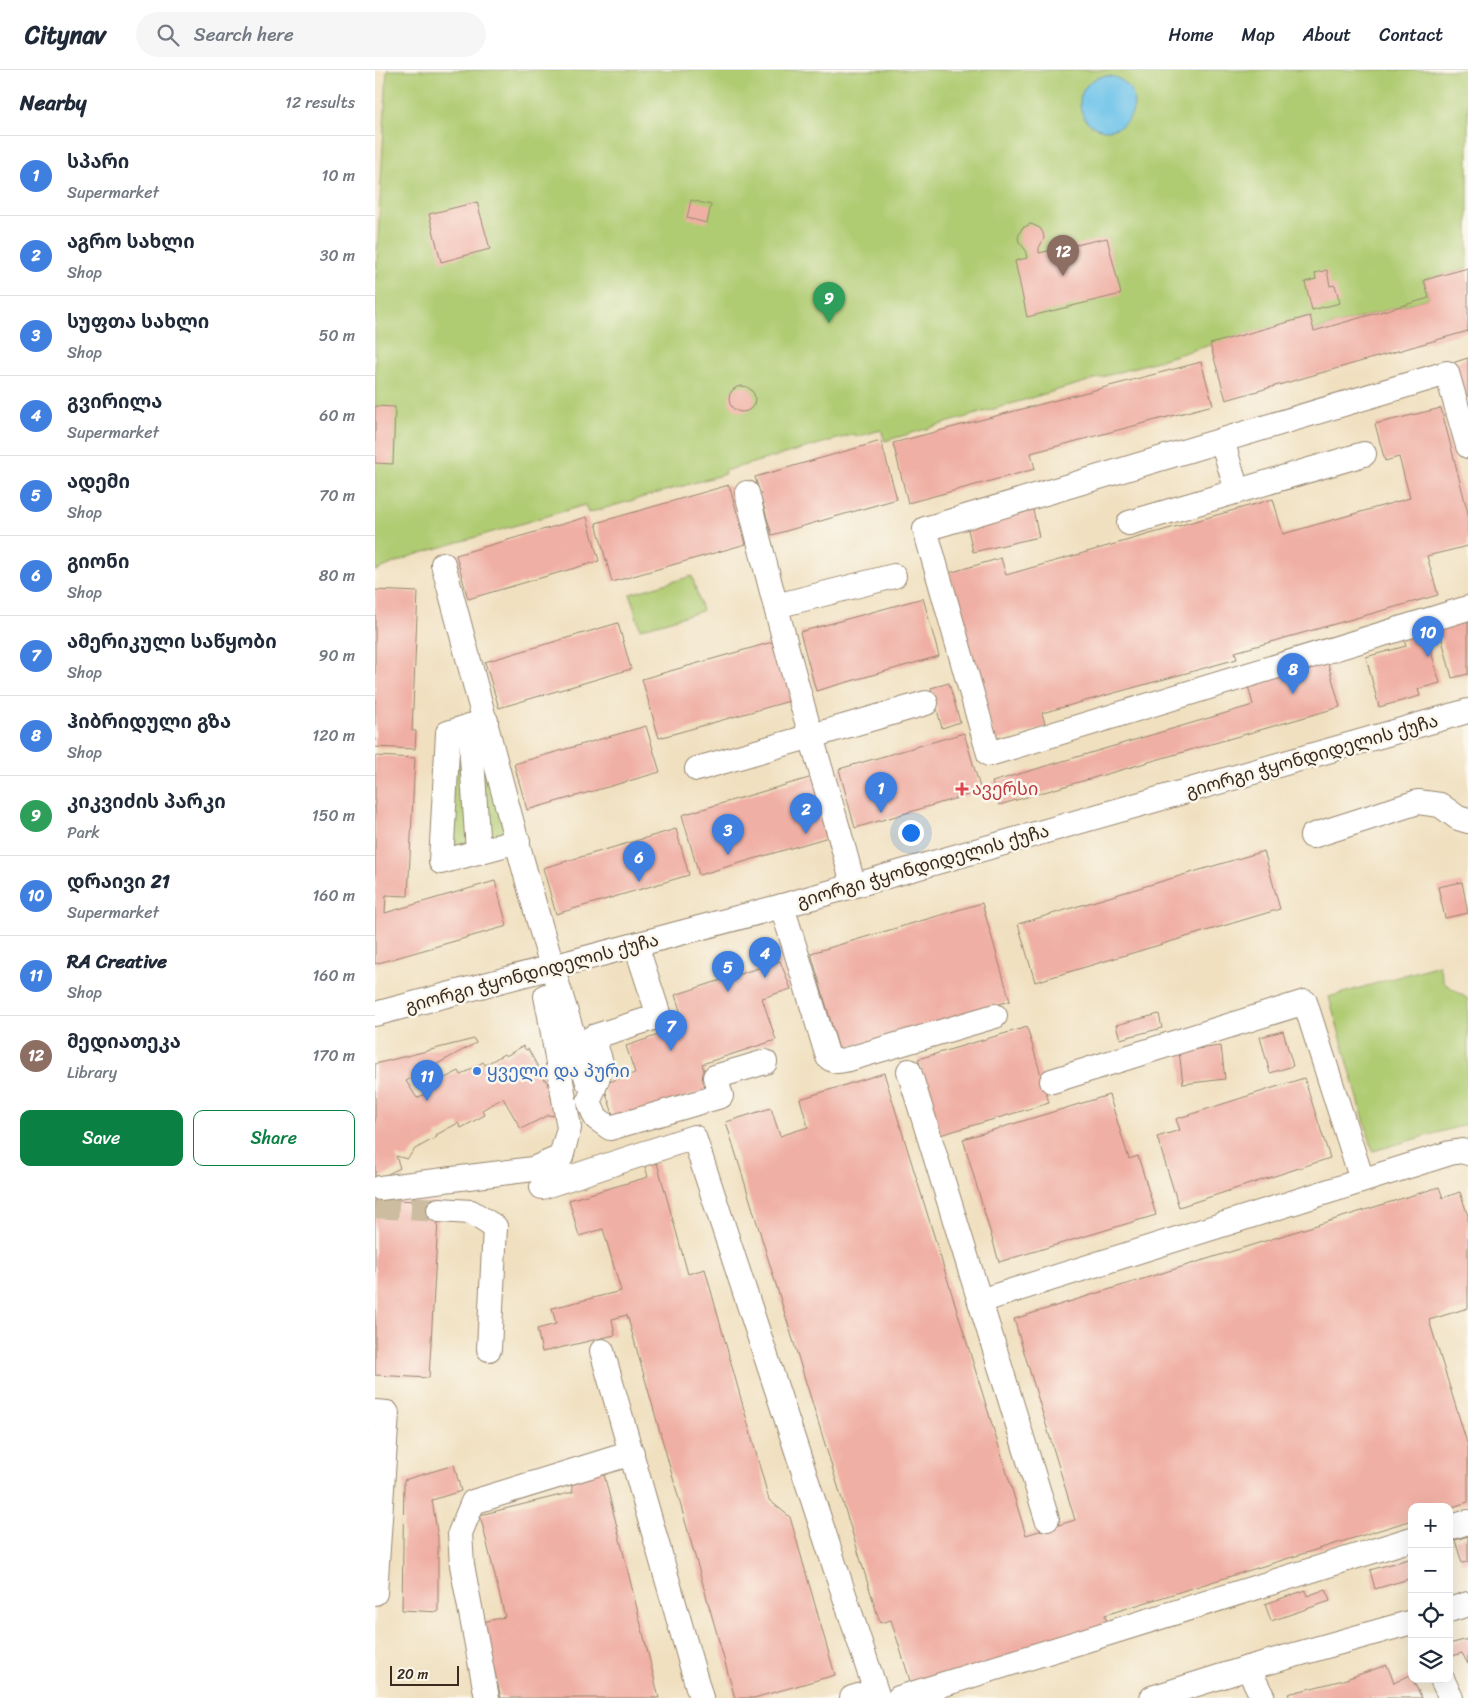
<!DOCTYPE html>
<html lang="en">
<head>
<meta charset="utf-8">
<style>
  :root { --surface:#fff; --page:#f6f6f7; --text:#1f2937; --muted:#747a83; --line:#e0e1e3; --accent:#0b8043 }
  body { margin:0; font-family:Sriracha,"Noto Sans Georgian",sans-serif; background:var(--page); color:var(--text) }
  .controls { position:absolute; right:15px; bottom:15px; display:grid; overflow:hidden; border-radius:10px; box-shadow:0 5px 20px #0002 }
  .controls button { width:45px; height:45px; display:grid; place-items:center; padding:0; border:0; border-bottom:1px solid var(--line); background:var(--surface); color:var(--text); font:25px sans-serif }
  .scale { position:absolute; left:15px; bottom:12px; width:69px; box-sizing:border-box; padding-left:5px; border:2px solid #3b2a1e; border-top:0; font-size:14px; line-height:18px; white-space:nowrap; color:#3b2a1e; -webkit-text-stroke:4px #fbf7ec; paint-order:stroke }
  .you { position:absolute; left:535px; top:762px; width:18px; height:18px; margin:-12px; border:4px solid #fff; border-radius:50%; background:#1a73e8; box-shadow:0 0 0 8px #1a73e833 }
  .badge { display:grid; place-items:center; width:32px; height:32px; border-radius:50%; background:var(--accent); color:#fff; font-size:16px; font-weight:700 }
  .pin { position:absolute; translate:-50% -41px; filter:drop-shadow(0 1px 2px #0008) }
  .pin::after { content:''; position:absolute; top:26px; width:18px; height:15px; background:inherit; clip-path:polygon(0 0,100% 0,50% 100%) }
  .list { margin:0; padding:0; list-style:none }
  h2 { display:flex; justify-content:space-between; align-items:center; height:65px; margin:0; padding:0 20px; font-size:21px }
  h2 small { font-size:16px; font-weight:400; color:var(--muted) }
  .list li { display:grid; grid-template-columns:32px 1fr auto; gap:15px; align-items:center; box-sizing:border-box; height:80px; padding:0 20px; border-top:1px solid var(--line) }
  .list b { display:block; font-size:19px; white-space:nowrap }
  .list p { margin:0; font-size:16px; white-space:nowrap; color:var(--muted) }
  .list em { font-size:16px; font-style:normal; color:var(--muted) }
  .actions { display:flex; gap:10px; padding:15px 20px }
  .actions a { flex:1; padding:11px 0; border:1px solid var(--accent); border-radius:10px; text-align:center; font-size:18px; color:var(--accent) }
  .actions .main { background:var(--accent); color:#fff }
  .icon { flex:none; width:28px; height:28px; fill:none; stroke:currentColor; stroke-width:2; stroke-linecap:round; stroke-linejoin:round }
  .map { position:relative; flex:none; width:1093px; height:1628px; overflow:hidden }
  header { display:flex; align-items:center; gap:30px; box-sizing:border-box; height:70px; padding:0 25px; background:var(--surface); border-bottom:1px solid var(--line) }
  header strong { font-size:24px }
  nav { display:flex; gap:28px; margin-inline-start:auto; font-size:18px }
  .search { width:350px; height:45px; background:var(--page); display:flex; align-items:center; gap:12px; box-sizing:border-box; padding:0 18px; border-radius:28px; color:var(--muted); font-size:19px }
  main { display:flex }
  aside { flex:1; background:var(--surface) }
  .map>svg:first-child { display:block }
  .green { fill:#b0cc73; stroke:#767b48 }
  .water { fill:#6dc3ea; stroke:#547684 }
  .building { fill:#f0afa4 }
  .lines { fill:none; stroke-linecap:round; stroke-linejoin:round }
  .minor-tunnel { stroke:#ccbca0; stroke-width:24; stroke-dasharray:24 12; stroke-linecap:butt }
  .minor-casing { stroke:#96856f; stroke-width:26 }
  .minor { stroke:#fff; stroke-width:24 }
  .health-dot { fill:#e0444e; stroke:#fbf7ec; stroke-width:2 }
  .shop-dot { fill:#3f7fe0; stroke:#fbf7ec; stroke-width:2 }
  .labels { text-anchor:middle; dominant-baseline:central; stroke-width:5; stroke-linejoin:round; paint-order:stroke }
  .street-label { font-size:18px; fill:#3b2a1e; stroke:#fbf7ec }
  .health-label { font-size:18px; fill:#be3a42; stroke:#fbf7ec; text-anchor:start }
  .shop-label { font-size:18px; fill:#366cbe; stroke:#fbf7ec; text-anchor:start }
</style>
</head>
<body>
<header>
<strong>Citynav</strong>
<div class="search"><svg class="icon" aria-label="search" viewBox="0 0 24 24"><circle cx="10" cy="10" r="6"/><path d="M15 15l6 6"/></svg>Search here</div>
<nav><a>Home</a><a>Map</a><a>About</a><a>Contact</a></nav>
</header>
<main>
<aside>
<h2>Nearby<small>12 results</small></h2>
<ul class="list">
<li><span class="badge" style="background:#3f7fe0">1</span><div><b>სპარი</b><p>Supermarket</p></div><em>10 m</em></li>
<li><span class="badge" style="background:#3f7fe0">2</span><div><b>აგრო სახლი</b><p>Shop</p></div><em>30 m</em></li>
<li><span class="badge" style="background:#3f7fe0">3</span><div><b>სუფთა სახლი</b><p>Shop</p></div><em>50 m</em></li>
<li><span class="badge" style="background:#3f7fe0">4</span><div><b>გვირილა</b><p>Supermarket</p></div><em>60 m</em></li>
<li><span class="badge" style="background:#3f7fe0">5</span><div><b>ადემი</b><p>Shop</p></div><em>70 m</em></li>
<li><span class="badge" style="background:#3f7fe0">6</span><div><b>გიონი</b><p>Shop</p></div><em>80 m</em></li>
<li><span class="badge" style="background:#3f7fe0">7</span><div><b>ამერიკული საწყობი</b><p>Shop</p></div><em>90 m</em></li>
<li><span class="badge" style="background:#3f7fe0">8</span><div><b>ჰიბრიდული გზა</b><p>Shop</p></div><em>120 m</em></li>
<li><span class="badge" style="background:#2e9e5b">9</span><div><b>კიკვიძის პარკი</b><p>Park</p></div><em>150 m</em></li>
<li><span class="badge" style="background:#3f7fe0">10</span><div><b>დრაივი 21</b><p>Supermarket</p></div><em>160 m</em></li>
<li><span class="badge" style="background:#3f7fe0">11</span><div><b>RA Creative</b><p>Shop</p></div><em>160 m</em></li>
<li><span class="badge" style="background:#8d6e63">12</span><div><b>მედიათეკა</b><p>Library</p></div><em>170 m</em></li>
</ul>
<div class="actions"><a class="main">Save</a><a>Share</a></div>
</aside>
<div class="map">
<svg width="1093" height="1628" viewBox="0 0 1093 1628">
  <rect width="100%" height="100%" fill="#fbf7ec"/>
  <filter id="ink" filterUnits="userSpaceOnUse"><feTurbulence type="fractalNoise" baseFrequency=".02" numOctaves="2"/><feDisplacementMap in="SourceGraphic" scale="10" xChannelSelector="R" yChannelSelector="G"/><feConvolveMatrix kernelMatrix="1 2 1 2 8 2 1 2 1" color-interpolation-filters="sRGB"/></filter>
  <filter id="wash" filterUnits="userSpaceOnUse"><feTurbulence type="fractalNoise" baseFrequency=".0096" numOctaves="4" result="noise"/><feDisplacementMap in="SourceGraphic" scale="20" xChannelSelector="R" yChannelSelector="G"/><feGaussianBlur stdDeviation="1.12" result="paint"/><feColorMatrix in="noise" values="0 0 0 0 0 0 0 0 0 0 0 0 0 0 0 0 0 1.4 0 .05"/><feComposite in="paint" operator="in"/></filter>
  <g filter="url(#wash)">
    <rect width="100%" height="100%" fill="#f0e0c0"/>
    <g class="green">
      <polygon points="12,0 1093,0 1093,198 1049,210 1054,228 939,261 934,246 510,371 506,360 481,367 480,364 349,401 350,404 213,443 210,435 36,486 0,501 0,225"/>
      <polygon points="317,506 327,541 265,559 255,524"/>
      <polygon points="103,666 130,765 75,780 81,671"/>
      <polygon points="1064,895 1069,913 1093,929 1093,1054 998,1081 954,927"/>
    </g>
    <circle class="water" cx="732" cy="33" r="27"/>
    <g id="blocks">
      <g class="building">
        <polygon points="316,130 336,135 332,153 312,148"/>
        <polygon points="102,132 115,179 66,192 54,144"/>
        <polygon points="656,154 665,158 668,163 669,168 664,178 664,183 732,168 746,224 652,247 640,191 652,188 650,179 644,172 643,167 647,158"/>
        <polygon points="1093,198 1093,261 851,330 835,274 935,246 939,261 1054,228 1049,210"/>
        <polygon points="952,200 955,216 960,215 965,233 937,240 930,212 941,209 940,203"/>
        <polygon points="1093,288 1093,327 1086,329 1077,293"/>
        <polygon points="826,292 838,335 656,383 660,399 533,433 518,373"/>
        <circle cx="367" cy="329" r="13"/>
        <polygon points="0,336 20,337 18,394 0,393"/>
        <polygon points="1066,338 1093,443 1093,476 1052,486 1063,525 860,582 862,589 667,643 671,657 620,671 574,503 626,488 631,505 898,429 908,464 1035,428 1024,387 1010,391 1000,354"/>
        <polygon points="506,371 522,429 397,465 380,407"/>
        <polygon points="354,415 371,474 237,512 221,453"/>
        <polygon points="657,435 664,467 598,482 591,450"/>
        <polygon points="212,447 224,491 93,529 81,485"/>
        <polygon points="0,520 43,522 37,661 41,661 40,679 0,677"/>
        <polygon points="548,528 564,586 441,621 425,562"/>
        <polygon points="1093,550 1093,604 1077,608 1064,558"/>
        <polygon points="243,553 256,599 124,638 110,592"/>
        <polygon points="1050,561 1065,613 1043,619 1045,626 1004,637 991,587 1031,576 1028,567"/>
        <polygon points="401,571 418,630 284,668 267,609"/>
        <polygon points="952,590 965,637 624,735 617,712 878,635 872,612"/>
        <polygon points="574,613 585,652 567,658 556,618"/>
        <polygon points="271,656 285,702 152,740 139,694"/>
        <polygon points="589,663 606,721 480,758 464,699"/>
        <polygon points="0,686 40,688 33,826 11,825 10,843 120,811 132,856 0,894"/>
        <polygon points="441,706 457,766 324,805 307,745"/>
        <polygon points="301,759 314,805 181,844 168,798"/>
        <polygon points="889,781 905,839 660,912 643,854"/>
        <polygon points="1087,812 1093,843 1070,848 1063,817"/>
        <polygon points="607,833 635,931 464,980 436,883"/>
        <polygon points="405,891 416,919 387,928 401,970 327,994 335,1019 240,1050 228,1014 260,1003 251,976 310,956 300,925"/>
        <polygon points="784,944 787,958 745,969 741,955"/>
        <polygon points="652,957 674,1033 565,1065 543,989"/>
        <polygon points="908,961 918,996 895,1003 885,967"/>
        <polygon points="99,969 101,973 31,1011 42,1028 64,1017 62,1012 84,1001 86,1005 108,992 110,995 129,984 131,986 148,976 151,980 153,979 185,1037 180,1046 173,1045 146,1059 128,1028 107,1040 110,1045 86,1058 83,1053 61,1065 62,1067 40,1079 32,1089 21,1086 25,1098 3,1109 0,1122 0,994"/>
        <polygon points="846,976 850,1009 808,1014 804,981"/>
        <polygon points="509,1003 651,1465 700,1450 639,1249 1064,1117 1068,1128 1085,1122 1093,1146 1093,1238 1054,1250 1093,1376 1093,1432 1074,1438 1074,1437 1037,1437 1037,1450 730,1545 733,1556 537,1617 516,1550 505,1553 351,1052 396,1038 405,1066 433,1057 425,1029"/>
        <polygon points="929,1008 955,1088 804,1137 782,1067 805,1060 801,1049"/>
        <polygon points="734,1025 754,1089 763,1086 781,1145 624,1192 588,1069"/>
        <polygon points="282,1093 313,1204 330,1199 394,1430 415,1447 460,1605 379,1628 360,1628 252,1245 237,1249 240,1265 167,1282 162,1259 181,1254 177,1238 246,1221 228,1159 204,1166 194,1130 273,1107 270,1096"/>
        <polygon points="0,1129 64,1132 54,1308 0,1305"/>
        <polygon points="79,1395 86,1421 57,1430 63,1468 63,1542 27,1540 29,1410"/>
        <polygon points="228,1400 284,1628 126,1628 108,1552 130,1547 105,1445 198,1422 195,1408"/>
        <polygon points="1093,1466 1093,1492 1087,1493 1080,1470"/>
        <polygon points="1037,1488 1037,1508 1000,1519 995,1500"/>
        <polygon points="951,1519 955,1531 896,1551 890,1534 931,1520 932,1526"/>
        <polygon points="1093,1569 1093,1594 1087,1583 1074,1587 1074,1574"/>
        <polygon points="1012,1595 1019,1613 1035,1605 1047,1628 915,1628 913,1624 968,1610"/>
      </g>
    </g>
  </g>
  <g filter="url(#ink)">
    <use href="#blocks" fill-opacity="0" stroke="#96856f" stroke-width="1"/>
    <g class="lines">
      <polyline class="minor-tunnel" points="0,1136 64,1140"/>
      <g class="minor-casing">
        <g id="minor">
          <polyline points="847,370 862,421"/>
          <polyline points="1093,376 1072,303 550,459 614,684 1093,538"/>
          <path d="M 372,423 C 392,504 413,585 436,666 C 450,716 466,765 478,815"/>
          <polyline points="754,453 989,384"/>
          <path d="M 68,494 C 115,667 157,842 213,1012"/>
          <polyline points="401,536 519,506"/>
          <polyline points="111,651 73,663 66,792 143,771"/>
          <polyline points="95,656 103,782"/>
          <polyline points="322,699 551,633"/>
          <polyline points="937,766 1043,732 1065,735 1083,748 1093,751"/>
          <path d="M 407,836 L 453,987 C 460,993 465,991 474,989 L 620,946"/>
          <polyline points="261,875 284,946 218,967 227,996 214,1031 221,1048 235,1058 346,1026 340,1007 390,992"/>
          <polyline points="0,944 407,836 1093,641"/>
          <polyline points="534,1001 672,1449"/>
          <polyline points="677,1011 930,932 987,1110"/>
          <polyline points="167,1117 319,1067 503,1628"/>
          <polyline points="5,1118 158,1099 186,1087 194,1058 175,946 171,926"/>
          <polyline points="64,1140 96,1142 120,1157 114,1279"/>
          <polyline points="605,1231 1075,1083 1087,1081 1093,1083"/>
          <polyline points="227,1281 326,1628"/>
          <polyline points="0,1342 12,1343 0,1523"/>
          <polyline points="1074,1458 1093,1452"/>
          <polyline points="1074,1540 1093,1534"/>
          <polyline points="873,1598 888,1628"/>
          <polyline points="1067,1609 1076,1628"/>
          <polyline points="112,1628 87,1495 85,1463 98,1432 257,1383"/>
          <polyline points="477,1628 500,1621"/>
          <polyline points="524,1628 1037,1469"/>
          <polyline points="777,1628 873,1598 1037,1552"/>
        </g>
      </g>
      <use href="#minor" class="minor"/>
    </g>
  </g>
  <path class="health-dot" d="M584.5 711.5h5v5h5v5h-5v5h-5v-5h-5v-5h5z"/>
  <circle class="shop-dot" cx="102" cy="1001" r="5"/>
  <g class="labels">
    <g class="street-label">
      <text transform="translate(937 686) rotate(-16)">გიორგი ჭყონდიდელის ქუჩა</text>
      <text transform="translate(548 796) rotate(-16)">გიორგი ჭყონდიდელის ქუჩა</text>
      <text transform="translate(157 903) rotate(-15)">გიორგი ჭყონდიდელის ქუჩა</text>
    </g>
    <g class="health-label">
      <text x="597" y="719">ავერსი</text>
    </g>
    <g class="shop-label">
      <text x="112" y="1001">ყველი და პური</text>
    </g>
  </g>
</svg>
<div class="controls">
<button>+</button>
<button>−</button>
<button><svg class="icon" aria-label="locate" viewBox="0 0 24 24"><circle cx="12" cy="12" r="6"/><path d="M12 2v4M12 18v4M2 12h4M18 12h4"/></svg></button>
<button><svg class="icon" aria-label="layers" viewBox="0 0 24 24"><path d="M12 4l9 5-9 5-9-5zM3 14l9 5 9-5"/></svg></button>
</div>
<div class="scale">20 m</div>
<div class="you"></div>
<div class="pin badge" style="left:506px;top:743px;background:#3f7fe0">1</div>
<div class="pin badge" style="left:431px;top:764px;background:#3f7fe0">2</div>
<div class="pin badge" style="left:353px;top:785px;background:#3f7fe0">3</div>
<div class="pin badge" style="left:390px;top:908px;background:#3f7fe0">4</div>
<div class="pin badge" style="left:353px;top:922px;background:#3f7fe0">5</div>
<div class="pin badge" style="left:264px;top:812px;background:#3f7fe0">6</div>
<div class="pin badge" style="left:296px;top:981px;background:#3f7fe0">7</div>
<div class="pin badge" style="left:918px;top:624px;background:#3f7fe0">8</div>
<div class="pin badge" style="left:454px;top:253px;background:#2e9e5b">9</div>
<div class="pin badge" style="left:1053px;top:587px;background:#3f7fe0">10</div>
<div class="pin badge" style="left:52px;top:1031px;background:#3f7fe0">11</div>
<div class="pin badge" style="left:688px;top:206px;background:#8d6e63">12</div>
</div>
</main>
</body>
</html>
